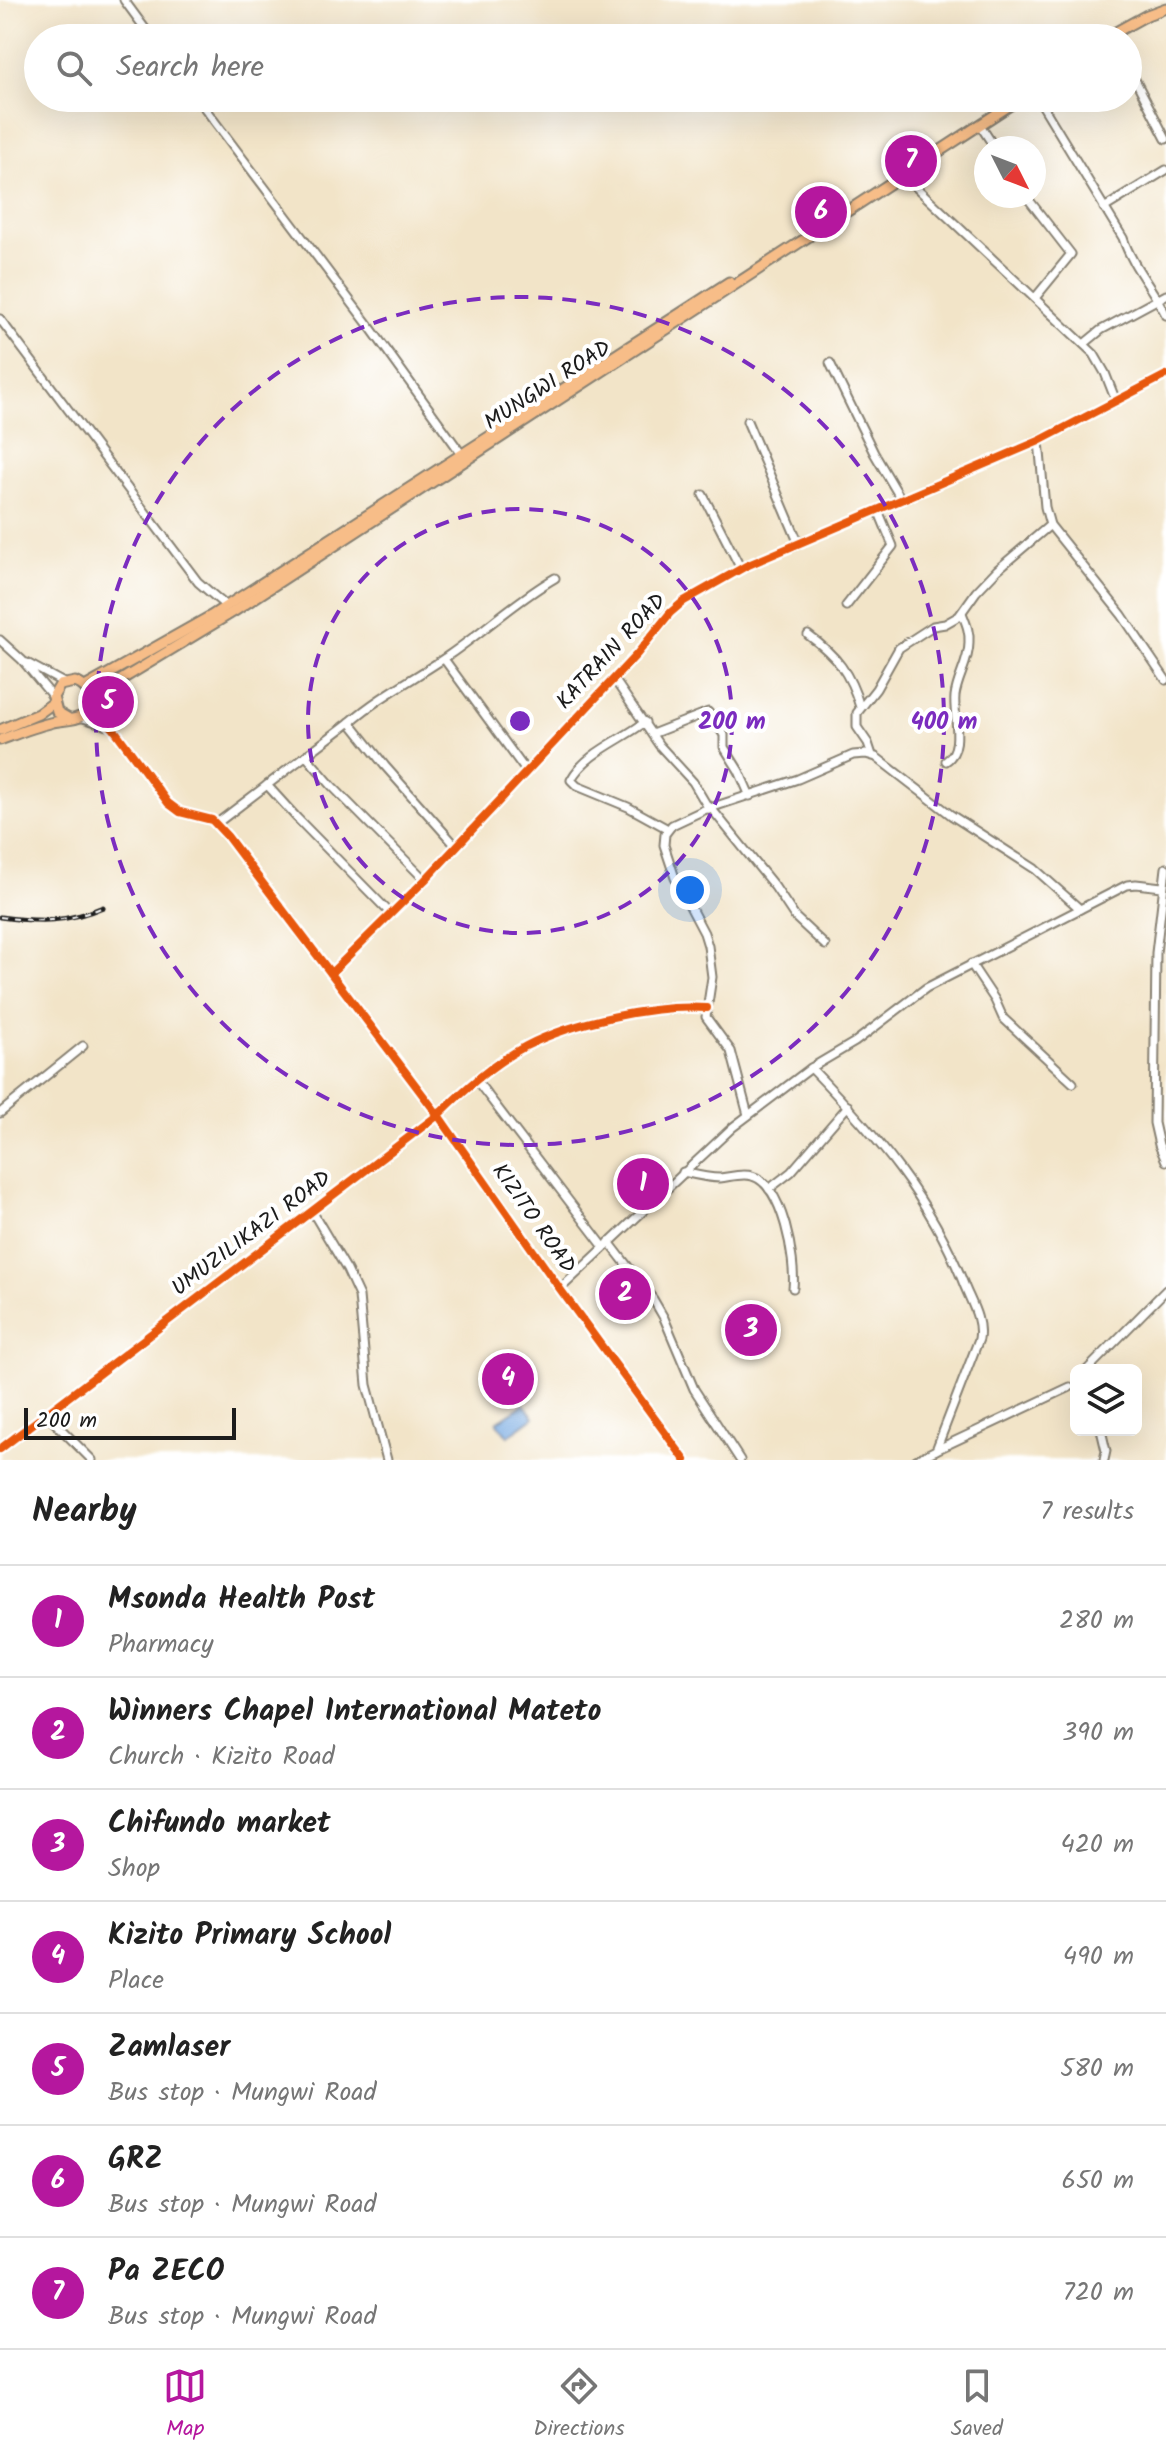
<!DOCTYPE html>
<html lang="en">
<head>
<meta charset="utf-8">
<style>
  :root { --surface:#fff; --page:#f2f2f2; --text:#222; --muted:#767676; --line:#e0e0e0; --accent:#b5179e }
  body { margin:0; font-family:Kalam,sans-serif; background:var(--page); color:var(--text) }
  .controls { position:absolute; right:24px; bottom:24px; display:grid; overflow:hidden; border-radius:12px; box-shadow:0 8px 32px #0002 }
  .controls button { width:72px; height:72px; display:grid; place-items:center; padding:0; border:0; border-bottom:2px solid var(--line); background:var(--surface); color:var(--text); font:40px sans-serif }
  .compass { position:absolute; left:974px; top:136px; width:72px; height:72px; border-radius:50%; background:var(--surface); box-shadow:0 8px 32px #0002; rotate:132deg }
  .scale { position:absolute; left:24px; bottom:20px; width:212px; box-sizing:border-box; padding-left:8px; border:4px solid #1c1c1c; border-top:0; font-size:22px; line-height:28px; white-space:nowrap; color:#1c1c1c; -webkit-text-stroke:6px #fff; paint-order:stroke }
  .you { position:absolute; left:690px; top:890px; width:28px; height:28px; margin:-20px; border:6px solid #fff; border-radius:50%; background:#1a73e8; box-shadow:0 0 0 12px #1a73e833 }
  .badge { display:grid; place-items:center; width:52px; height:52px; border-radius:50%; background:var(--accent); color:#fff; font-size:26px; font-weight:700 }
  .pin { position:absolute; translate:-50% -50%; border:4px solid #fff; box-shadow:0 2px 8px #0006 }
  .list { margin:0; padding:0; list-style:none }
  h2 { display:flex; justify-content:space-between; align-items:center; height:104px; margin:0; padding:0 32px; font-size:34px }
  h2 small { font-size:26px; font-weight:400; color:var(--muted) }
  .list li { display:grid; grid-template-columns:52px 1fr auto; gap:24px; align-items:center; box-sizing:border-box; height:112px; padding:0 32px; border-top:2px solid var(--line) }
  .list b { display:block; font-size:30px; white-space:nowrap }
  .list p { margin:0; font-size:26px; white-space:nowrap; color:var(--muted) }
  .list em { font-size:26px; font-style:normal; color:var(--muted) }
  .icon { flex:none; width:44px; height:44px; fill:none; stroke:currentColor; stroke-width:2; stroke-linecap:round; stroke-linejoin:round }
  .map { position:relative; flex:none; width:1166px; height:1460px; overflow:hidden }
  .search { position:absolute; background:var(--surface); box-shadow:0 8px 32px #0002; left:24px; right:24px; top:24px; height:88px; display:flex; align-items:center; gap:20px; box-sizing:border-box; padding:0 28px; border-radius:44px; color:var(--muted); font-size:30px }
  .sheet { height:888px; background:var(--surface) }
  nav { display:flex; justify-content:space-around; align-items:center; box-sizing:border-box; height:112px; border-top:2px solid var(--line); background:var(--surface); font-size:22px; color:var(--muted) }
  nav a { display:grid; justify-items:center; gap:4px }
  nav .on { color:var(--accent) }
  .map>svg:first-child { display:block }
  .water { fill:#74a8e1; stroke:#48627e; stroke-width:2 }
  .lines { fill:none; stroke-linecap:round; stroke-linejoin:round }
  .minor-casing { stroke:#878072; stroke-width:11 }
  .major-casing { stroke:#878072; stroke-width:13 }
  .minor { stroke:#fff; stroke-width:7 }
  .major { stroke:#f7bd88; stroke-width:9 }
  .rail-casing { stroke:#1c1c1c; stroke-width:5 }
  .rail { stroke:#fff; stroke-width:2; stroke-dasharray:6; stroke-linecap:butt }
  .cycleway-casing { stroke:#fff; stroke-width:13 }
  .cycleway { stroke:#e8590c; stroke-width:8 }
  .ring { fill:none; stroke:#7b2cbf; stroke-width:4; stroke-dasharray:14 10 }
  .labels { text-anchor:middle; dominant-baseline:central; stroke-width:8; stroke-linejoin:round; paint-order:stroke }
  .street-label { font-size:22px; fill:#1c1c1c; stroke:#fff }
  .centre { fill:#7b2cbf; stroke:#fff; stroke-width:4 }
  .ring-label { font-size:24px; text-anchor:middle; font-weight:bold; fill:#7b2cbf; stroke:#fff; stroke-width:8; stroke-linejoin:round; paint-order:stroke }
</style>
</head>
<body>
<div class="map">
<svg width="1166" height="1460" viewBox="0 0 1166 1460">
  <rect width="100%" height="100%" fill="#fff"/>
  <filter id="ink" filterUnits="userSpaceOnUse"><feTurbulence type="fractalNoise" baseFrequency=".0125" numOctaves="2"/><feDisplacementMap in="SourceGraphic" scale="16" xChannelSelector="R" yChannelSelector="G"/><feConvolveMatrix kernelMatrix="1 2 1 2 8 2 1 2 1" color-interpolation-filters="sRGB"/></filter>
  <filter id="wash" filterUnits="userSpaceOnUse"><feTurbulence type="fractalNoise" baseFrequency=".006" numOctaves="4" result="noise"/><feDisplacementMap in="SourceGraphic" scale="32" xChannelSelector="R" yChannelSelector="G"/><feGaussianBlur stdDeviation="1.8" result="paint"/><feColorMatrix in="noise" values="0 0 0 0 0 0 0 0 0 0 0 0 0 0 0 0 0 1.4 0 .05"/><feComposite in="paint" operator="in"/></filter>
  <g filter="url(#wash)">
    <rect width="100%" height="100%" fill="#f2e4c8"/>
    <polygon class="water" points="524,1404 534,1417 508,1436 497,1422"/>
  </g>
  <g filter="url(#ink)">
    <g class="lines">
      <g class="minor-casing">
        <g id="minor">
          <polyline points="124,0 152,38"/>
          <polyline points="1128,66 1166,139"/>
          <polyline points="197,98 370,327 463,456"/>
          <path d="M 1038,98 L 1123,238 C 1132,266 1153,289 1166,315"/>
          <polyline points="980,125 995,148"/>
          <polyline points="903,175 1094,354 1105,373 1116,401"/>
          <polyline points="1026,196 1071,254 1035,298"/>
          <polyline points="1104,208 1166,170"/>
          <polyline points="0,319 198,582 226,606"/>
          <polyline points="1084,344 1101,330 1166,295"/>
          <polyline points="830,363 874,453 901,499"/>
          <polyline points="747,421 799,544"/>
          <polyline points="1039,441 1045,507 1050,525 1122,615 1166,680"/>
          <polyline points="703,495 741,569"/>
          <polyline points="846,606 893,546 878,510"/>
          <path d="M 808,635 C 837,656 850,673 860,707"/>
          <polyline points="0,640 22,660 53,697"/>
          <polyline points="444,659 526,771"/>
          <polyline points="27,663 64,683"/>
          <polyline points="614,679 659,745 693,782 709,809"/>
          <polyline points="91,704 113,728 168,803 180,812 212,820 227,836 438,1115 560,1289 685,1460"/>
          <polyline points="80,717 111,727"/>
          <path d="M 645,722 C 622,740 585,753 571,780 L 577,786 L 628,807 L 668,829"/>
          <polyline points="652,734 708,712 724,735 724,747 739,771 750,796"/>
          <polyline points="872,755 868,743 857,727 857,713 876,689 899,648 933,626 945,624 959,616 976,592 997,570 1050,525"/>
          <polyline points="306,756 332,786 425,880"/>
          <path d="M 946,761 C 965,749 953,716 955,696 C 957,678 969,662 969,643 C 970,632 966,623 962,613"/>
          <polyline points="267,785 297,818 391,914"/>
          <polyline points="711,808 775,887 795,917 825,945"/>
          <polyline points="216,824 350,722"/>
          <path d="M 456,846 L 385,766 L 350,722 C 381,695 416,678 449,655 C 485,630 517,600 555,578"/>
          <polyline points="1166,868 1156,953 1154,1123 1159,1145 1166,1161"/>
          <polyline points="971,964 995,1000 1003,1018 1073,1083"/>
          <polyline points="331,973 425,880 637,654 670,613 684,601 746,566 1039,441 1166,375"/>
          <path d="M 811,1068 C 876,1135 931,1198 965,1287 C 972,1304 982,1320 979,1339 L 936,1450 L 916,1460"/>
          <polyline points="477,1081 604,1247"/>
          <polyline points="0,1113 83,1046"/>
          <polyline points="748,1115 731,1051 706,1017 712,977 708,946 704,933 675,878 664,845 665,834 672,825 704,810 798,779 853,755 866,754 876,757 951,815 1035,869 1080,909"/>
          <path d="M 683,1172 C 696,1175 708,1178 720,1178 C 730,1177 742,1173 752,1176 C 783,1184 796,1261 793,1288"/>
          <polyline points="769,1189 791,1172 848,1106"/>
          <polyline points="312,1211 347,1270 359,1296 367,1385 387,1460"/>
          <polyline points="609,1242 653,1299 664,1318 694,1389 740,1460"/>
          <polyline points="560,1289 733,1127 811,1068 855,1042 926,988 1127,885 1136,884 1162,887"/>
          <polyline points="1087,1370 1166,1290"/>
          <polyline points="46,1414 92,1460"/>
          <polyline points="1101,1430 1106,1451 1104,1460"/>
          <path d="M 0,1449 L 438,1115 C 464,1090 493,1063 526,1046 C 573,1022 655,1004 707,1008"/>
          <polyline points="936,1450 1070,1387"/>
        </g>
      </g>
      <g class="major-casing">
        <g id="major">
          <polyline points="1105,38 1147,15 1166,8"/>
          <polyline points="85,687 211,616 729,282"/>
          <polyline points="91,698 233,612 1021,98"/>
          <polyline points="0,730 38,714 53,703"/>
          <path d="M 0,740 C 16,734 33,727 50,723 C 59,720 73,721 82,716 C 98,706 90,687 75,682 L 60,685 L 53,697 L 57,712 L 69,719"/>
        </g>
      </g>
      <use href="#minor" class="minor"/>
      <use href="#major" class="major"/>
      <g class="rail-casing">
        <path id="rail" d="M 0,917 C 40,922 66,923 103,907"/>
      </g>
      <use href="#rail" class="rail"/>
      <g class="cycleway-casing">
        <g id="cycleway">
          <polyline points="91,704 113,728 168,803 180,812 212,820 227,836 438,1115 560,1289 685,1460"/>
          <polyline points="331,973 425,880 637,654 670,613 684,601 746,566 1039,441 1166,375"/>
          <path d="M 0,1449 L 438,1115 C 464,1090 493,1063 526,1046 C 573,1022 655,1004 707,1008"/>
        </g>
      </g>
      <use href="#cycleway" class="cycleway"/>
    </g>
  </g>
  <g class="ring">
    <circle cx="520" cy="721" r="212"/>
    <circle cx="520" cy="721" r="424"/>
  </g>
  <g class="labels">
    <g class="street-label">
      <text transform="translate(548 386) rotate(-33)">MUNGWI ROAD</text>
      <text transform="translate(612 652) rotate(-47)">KATRAIN ROAD</text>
      <text transform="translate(533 1219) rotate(55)">KIZITO ROAD</text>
      <text transform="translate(252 1234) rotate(-37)">UMUZILIKAZI ROAD</text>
    </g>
  </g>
  <circle cx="520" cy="721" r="12" class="centre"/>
  <g class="ring-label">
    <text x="732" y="729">200 m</text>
    <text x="944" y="729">400 m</text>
  </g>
</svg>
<div class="controls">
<button><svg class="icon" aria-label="layers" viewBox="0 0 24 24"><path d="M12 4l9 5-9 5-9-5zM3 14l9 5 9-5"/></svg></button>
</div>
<svg class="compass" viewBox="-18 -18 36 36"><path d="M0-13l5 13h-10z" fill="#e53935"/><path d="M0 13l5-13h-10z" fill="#767676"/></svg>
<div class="scale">200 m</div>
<div class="you"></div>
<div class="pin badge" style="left:643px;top:1184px">1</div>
<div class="pin badge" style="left:625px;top:1294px">2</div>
<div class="pin badge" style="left:751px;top:1330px">3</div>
<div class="pin badge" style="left:508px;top:1379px">4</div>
<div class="pin badge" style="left:108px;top:702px">5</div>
<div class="pin badge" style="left:821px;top:212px">6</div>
<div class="pin badge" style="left:911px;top:161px">7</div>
<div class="search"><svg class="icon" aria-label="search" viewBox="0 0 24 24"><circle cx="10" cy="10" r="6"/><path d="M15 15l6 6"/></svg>Search here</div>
</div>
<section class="sheet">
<h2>Nearby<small>7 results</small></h2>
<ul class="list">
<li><span class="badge">1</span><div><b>Msonda Health Post</b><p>Pharmacy</p></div><em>280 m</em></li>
<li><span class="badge">2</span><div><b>Winners Chapel International Mateto</b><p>Church · Kizito Road</p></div><em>390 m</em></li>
<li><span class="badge">3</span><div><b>Chifundo market</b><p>Shop</p></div><em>420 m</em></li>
<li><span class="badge">4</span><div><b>Kizito Primary School</b><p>Place</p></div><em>490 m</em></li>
<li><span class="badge">5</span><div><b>Zamlaser</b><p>Bus stop · Mungwi Road</p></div><em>580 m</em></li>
<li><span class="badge">6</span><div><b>GRZ</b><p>Bus stop · Mungwi Road</p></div><em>650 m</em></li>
<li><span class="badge">7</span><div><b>Pa ZECO</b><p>Bus stop · Mungwi Road</p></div><em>720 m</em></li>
</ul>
</section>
<nav>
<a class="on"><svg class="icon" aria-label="map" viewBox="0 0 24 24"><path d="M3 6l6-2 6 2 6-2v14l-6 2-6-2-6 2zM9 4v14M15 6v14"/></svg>Map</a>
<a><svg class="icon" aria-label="directions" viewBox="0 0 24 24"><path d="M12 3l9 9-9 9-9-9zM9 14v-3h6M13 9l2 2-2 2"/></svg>Directions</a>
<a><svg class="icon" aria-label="saved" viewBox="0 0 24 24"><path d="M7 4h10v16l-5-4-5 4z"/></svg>Saved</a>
</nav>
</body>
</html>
